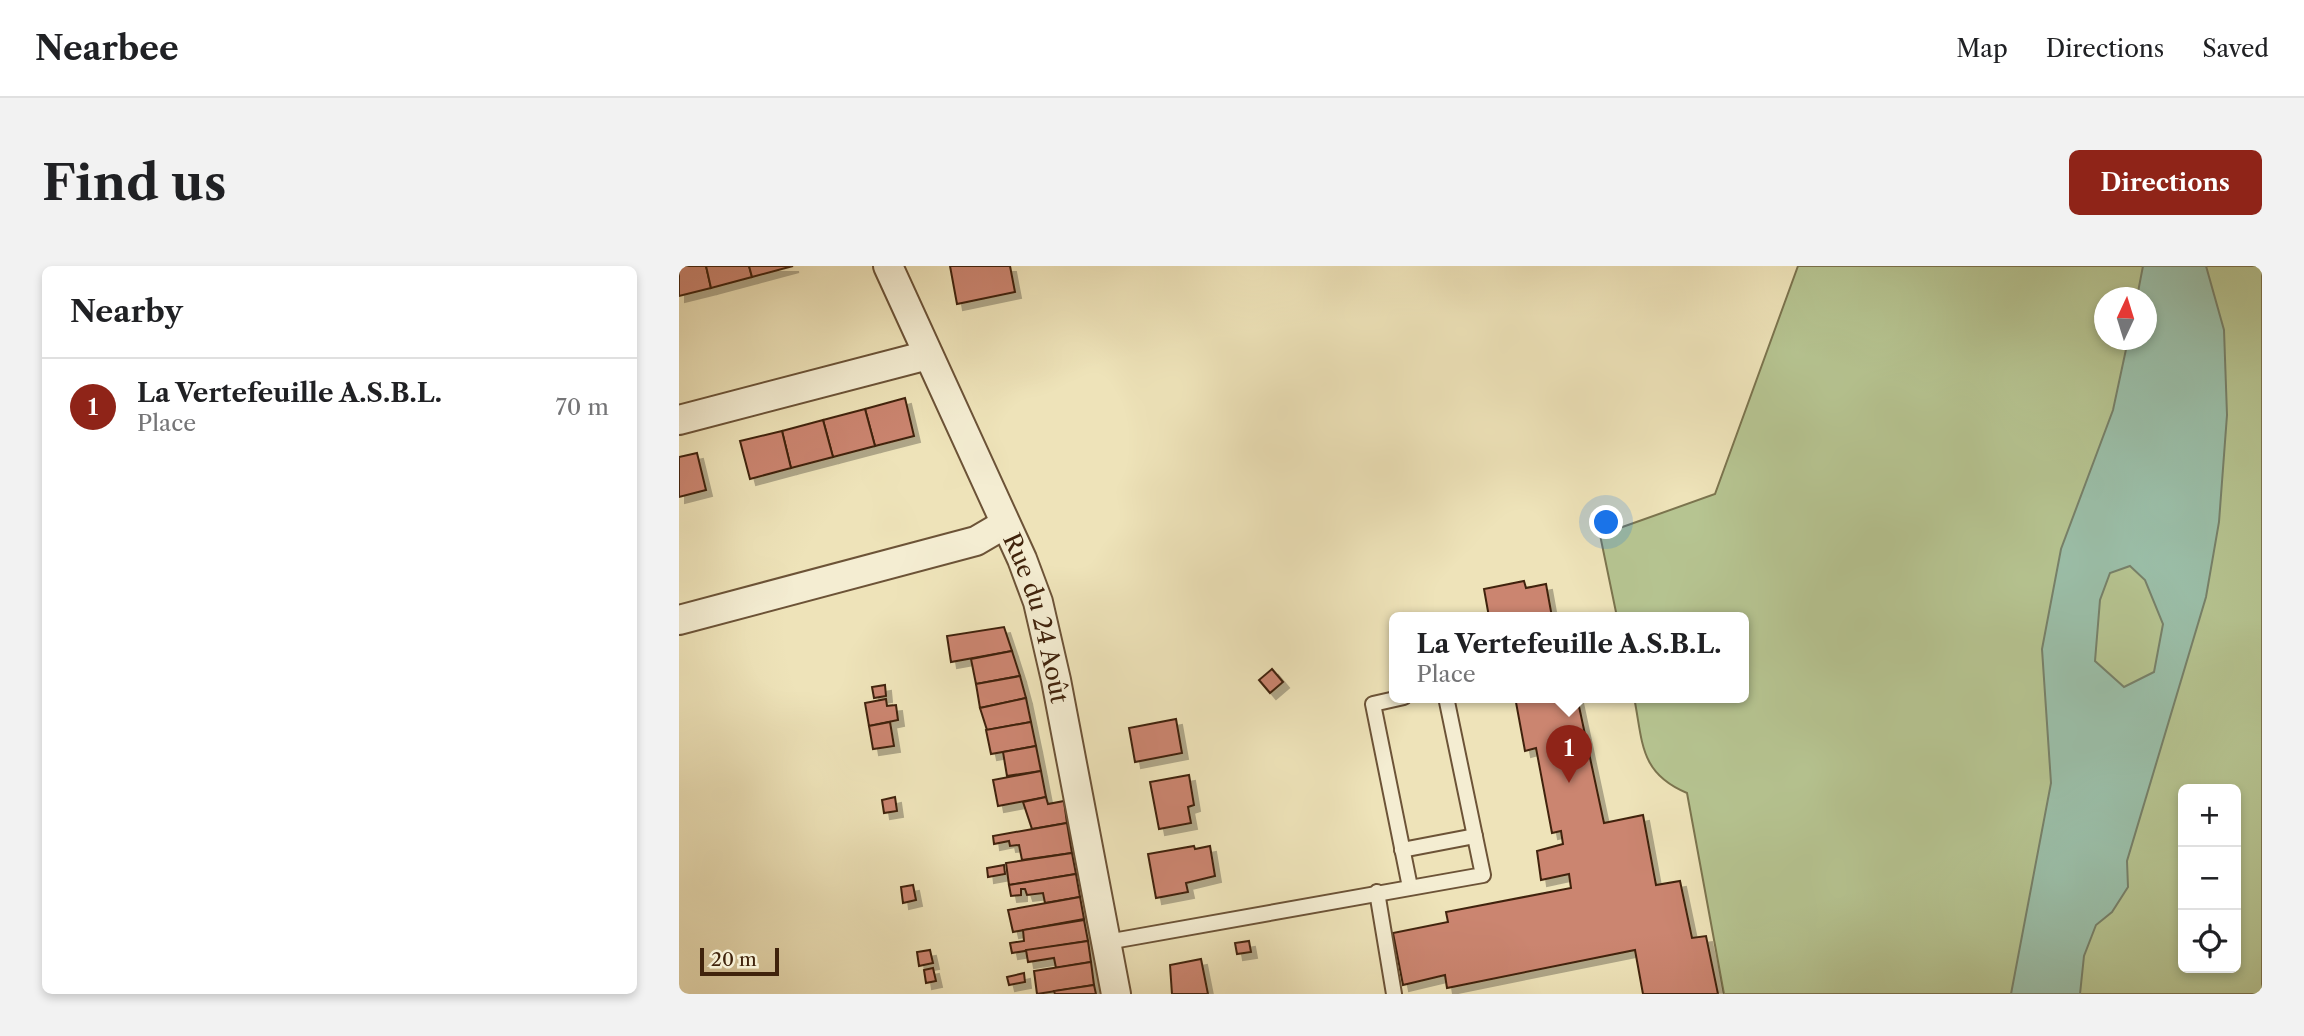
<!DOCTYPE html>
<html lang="en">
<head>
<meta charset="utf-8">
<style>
  :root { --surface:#fff; --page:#f2f2f2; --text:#202124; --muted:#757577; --line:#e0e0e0; --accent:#8f2418 }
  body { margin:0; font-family:"Libre Caslon Text",serif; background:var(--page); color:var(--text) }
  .controls { position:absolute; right:21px; bottom:21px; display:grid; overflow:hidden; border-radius:10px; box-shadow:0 4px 10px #0003 }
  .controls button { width:63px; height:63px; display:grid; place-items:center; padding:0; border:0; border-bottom:2px solid var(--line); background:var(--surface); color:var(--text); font:35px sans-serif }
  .compass { position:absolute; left:1415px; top:21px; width:63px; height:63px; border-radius:50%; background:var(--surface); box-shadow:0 4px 10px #0003; rotate:4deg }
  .scale { position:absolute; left:21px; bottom:18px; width:79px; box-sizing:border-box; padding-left:7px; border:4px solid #40230c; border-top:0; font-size:19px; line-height:24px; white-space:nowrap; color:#40230c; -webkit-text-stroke:5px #f4edd2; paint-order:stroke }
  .you { position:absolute; left:928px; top:257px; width:24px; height:24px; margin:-18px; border:5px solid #fff; border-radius:50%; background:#1a73e8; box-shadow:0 0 0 10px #1a73e833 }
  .badge { display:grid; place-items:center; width:46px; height:46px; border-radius:50%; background:var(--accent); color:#fff; font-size:23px; font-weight:700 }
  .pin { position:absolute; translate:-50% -58px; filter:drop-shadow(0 2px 4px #0008) }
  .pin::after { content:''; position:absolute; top:37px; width:24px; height:21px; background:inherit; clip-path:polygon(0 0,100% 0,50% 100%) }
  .popup { position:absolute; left:710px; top:346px; width:360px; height:91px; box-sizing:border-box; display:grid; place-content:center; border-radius:10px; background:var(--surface); filter:drop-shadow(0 2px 5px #0005); font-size:23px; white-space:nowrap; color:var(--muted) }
  .popup b { font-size:26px; color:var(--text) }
  .popup::after { content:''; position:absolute; left:50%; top:100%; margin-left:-14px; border:14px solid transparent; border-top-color:var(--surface) }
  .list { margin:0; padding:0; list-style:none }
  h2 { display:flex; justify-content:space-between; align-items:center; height:91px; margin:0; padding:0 28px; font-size:30px }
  h2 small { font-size:23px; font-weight:400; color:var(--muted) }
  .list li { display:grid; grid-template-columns:46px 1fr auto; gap:21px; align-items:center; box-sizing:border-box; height:98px; padding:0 28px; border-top:2px solid var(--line) }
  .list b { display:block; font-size:26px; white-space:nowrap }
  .list p { margin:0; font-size:23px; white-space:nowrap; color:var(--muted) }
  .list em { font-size:23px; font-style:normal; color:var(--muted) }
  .icon { flex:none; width:38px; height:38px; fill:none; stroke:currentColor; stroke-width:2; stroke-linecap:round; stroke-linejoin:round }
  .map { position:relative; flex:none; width:1583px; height:728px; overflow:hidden; border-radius:10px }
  header { display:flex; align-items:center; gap:42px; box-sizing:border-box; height:98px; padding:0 35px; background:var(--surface); border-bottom:2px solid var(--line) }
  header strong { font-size:33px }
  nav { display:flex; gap:38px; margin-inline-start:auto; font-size:24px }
  .intro { display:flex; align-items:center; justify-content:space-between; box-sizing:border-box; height:168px; padding:0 42px }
  h1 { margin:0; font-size:49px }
  .button { padding:18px 32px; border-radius:10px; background:var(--accent); color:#fff; font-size:24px; font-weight:700 }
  main { display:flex; gap:42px; padding:0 42px }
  aside { flex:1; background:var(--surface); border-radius:10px; box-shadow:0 4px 10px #0003 }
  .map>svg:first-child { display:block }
  .green { fill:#b6c491; stroke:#7b744e; stroke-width:2; fill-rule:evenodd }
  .water { fill:#9bbfa9; stroke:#77816a; stroke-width:2; fill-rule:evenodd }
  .building { fill:#cb8570; stroke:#40230c; stroke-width:2; filter:url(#shadow) }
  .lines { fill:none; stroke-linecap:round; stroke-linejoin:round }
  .lane-casing { stroke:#6c5337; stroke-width:18 }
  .street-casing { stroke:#6c5337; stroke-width:32 }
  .lane { stroke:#f4edd2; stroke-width:14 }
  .street { stroke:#f4edd2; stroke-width:28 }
  .labels { text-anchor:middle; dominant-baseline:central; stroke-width:7; stroke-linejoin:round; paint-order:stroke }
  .street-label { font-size:24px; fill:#40230c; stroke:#f4edd2 }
</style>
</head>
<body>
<header>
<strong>Nearbee</strong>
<nav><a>Map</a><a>Directions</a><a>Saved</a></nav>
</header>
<div class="intro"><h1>Find us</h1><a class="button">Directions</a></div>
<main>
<aside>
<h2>Nearby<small></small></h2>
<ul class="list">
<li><span class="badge">1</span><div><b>La Vertefeuille A.S.B.L.</b><p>Place</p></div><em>70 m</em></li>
</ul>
</aside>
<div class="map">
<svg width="1583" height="728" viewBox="0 0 1583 728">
  <defs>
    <filter id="shadow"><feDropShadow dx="6" dy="6" stdDeviation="0" flood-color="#0004"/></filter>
  </defs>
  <rect width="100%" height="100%" fill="#eee3b9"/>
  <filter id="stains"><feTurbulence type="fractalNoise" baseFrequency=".00286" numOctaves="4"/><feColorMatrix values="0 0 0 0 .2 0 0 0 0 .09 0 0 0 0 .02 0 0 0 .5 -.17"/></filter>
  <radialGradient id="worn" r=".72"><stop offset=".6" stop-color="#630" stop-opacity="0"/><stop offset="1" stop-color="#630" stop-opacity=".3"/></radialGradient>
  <path class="green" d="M 1119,0 L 1583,0 L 1583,728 L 1045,728 L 1008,527 C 960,507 964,476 955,431 L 1065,431 L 1065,351 L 938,351 L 921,269 L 1036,228 ZM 1426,32 L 1468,32 L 1468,74 L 1426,74 ZM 1504,523 L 1557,523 L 1557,702 L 1504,702 Z"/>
  <path class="water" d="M 1464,0 L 1527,0 L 1545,64 L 1548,149 L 1540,256 L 1527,331 L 1448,595 L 1449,621 L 1433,646 L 1417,659 L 1405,690 L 1401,728 L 1332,728 L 1372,517 L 1363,383 L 1382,283 L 1434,144 L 1449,74 L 1468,74 L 1468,32 L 1458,31 ZM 1451,300 L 1466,314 L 1484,358 L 1475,406 L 1445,421 L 1416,395 L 1421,334 L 1431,307 Z"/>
  <g class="building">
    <polygon points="0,0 27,0 32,22 0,30"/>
    <polygon points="27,0 70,0 73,11 32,22"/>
    <polygon points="70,0 114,0 73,11"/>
    <polygon points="271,0 331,0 336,26 278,38"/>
    <polygon points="226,132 235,170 196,180 186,143"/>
    <polygon points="186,143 196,180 154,191 144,154"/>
    <polygon points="144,154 154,191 112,202 103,165"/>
    <polygon points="103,165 112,202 71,213 61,175"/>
    <polygon points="18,187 27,224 0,231 0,191"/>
    <polygon points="845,315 847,322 867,318 873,351 810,351 805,323"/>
    <polygon points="325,361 333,385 272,396 268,370"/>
    <polygon points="333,385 341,410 297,418 292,393"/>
    <polygon points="593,403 604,416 591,427 580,414"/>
    <polygon points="341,410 347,432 301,442 297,418"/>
    <polygon points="206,419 207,430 195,432 193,421"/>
    <polygon points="836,431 898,431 925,557 964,549 977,619 1001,615 1013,672 1027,670 1039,728 964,728 956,684 768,722 766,709 724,719 714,667 769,656 767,646 892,622 890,608 862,614 858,585 884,578 882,565 873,567 857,482 846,485"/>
    <polygon points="347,432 352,456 308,464 301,442"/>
    <polygon points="207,433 208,440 217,439 219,454 190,460 186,437"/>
    <polygon points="497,453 503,487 456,496 450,462"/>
    <polygon points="211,456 215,480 194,483 190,460"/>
    <polygon points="352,456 357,480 312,488 307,464"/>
    <polygon points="357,480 362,505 328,510 324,486"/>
    <polygon points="362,505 367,531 319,540 314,514"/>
    <polygon points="510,509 515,539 509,541 512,557 480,563 471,516"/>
    <polygon points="216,531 218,545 205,547 203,534"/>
    <polygon points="367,531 369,538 385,535 388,557 353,563 344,536"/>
    <polygon points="388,557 393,587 343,594 340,579 331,580 330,575 315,578 314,570"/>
    <polygon points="515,580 516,583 531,580 536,610 507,617 509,626 477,632 469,588"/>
    <polygon points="393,587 397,608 330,619 327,597"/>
    <polygon points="325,599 326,608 309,611 308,602"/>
    <polygon points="397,608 401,631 366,637 364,627 348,629 346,623 342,623 342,629 332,630 330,619"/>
    <polygon points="234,619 237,634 224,637 222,621"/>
    <polygon points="401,631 405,653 334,666 329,644"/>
    <polygon points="405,654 409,675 333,687 331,677 345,675 344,664"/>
    <polygon points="409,675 412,696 377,702 375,692 349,696 347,684"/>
    <polygon points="570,675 572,686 558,688 556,677"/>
    <polygon points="251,684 254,697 240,700 238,686"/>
    <polygon points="522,693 529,728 493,728 491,699"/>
    <polygon points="412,696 415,719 358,728 355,705"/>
    <polygon points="254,702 257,715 247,717 245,704"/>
    <polygon points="345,707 346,716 330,719 328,711"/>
    <polygon points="415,719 417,728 376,728 375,725"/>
  </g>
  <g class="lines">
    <g class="lane-casing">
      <g id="lane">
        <polyline points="725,431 694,438 731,621"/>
        <polyline points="723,584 796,570"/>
        <polyline points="698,626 715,728"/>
        <polyline points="428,676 804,609 767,431"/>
      </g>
    </g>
    <g class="street-casing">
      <g id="street">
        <path id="s1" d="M 209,0 L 343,293 L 359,336 L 377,414 L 437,728"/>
        <polyline points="0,154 249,89"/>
        <polyline points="0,354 297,275 326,258"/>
      </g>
    </g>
    <use href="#lane" class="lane"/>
    <use href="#street" class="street"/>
  </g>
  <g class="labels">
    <g class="street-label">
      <text stroke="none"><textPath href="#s1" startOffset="383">Rue du 24 Août</textPath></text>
    </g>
  </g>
  <rect width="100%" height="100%" filter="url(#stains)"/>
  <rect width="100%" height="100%" fill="url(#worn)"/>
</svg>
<div class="controls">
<button>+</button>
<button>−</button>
<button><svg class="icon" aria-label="locate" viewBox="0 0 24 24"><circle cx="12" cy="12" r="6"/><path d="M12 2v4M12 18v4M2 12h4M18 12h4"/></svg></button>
</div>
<svg class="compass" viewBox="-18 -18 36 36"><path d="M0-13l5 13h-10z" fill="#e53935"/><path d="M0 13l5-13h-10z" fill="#757577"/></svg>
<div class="scale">20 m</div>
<div class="you"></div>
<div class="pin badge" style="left:890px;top:517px">1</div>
<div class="popup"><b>La Vertefeuille A.S.B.L.</b>Place</div>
</div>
</main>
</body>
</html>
